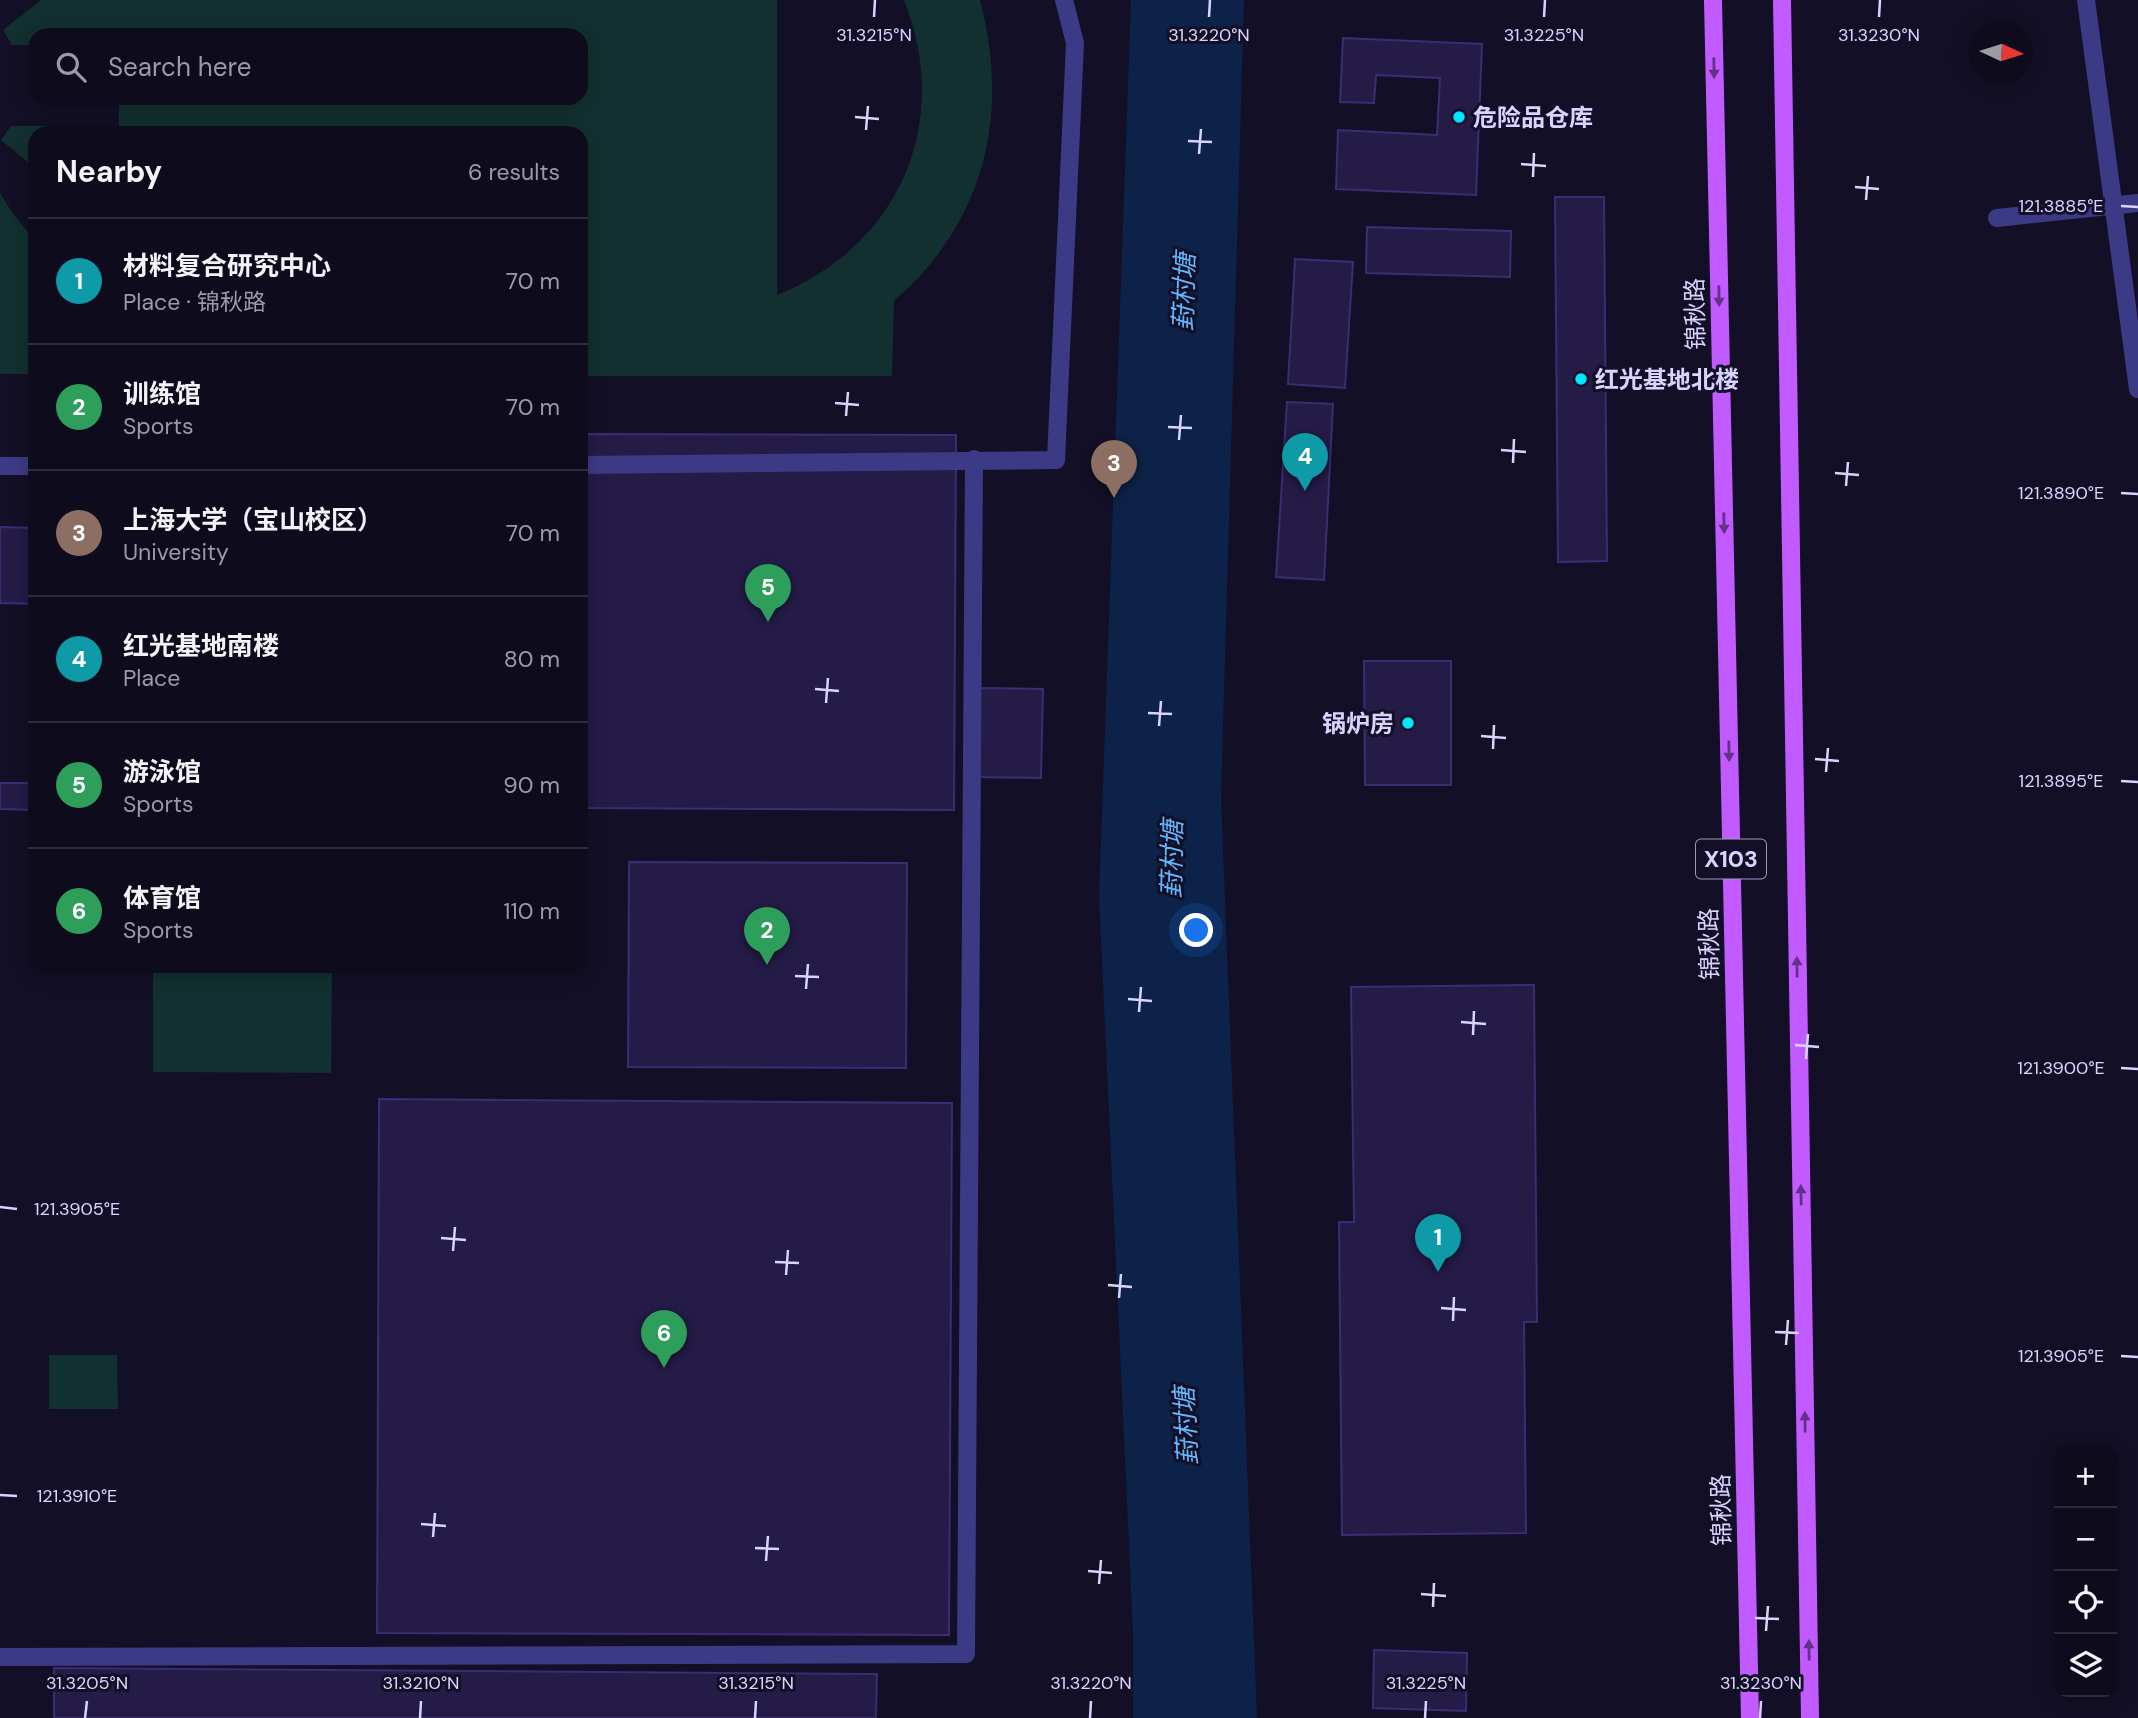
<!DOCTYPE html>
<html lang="en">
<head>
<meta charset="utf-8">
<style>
  :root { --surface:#0e0b1c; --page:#1c1929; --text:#f1f3f6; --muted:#9b9ba3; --line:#2e2b3b; --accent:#00e5ff }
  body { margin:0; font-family:"DM Sans","Noto Sans SC",sans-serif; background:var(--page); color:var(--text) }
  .controls { position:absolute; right:21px; bottom:21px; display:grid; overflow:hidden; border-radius:14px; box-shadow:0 4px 18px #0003 }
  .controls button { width:63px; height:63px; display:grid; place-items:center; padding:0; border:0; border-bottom:2px solid var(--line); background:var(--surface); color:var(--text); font:35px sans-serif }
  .compass { position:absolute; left:1970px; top:21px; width:63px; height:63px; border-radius:50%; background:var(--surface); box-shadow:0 4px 18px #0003; rotate:94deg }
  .you { position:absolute; left:1197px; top:931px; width:24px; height:24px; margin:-18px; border:5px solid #fff; border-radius:50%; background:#1a73e8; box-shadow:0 0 0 10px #1a73e833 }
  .badge { display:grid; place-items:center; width:46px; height:46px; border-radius:50%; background:var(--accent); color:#fff; font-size:23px; font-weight:700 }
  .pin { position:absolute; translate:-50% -58px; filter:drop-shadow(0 2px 4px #0008) }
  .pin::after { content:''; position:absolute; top:37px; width:24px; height:21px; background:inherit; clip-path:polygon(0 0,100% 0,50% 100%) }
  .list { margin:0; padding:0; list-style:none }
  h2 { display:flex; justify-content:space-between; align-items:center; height:91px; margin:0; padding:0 28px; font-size:30px }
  h2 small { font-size:23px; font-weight:400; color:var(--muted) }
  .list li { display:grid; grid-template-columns:46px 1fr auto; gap:21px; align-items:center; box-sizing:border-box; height:126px; padding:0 28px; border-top:2px solid var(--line) }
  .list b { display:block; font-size:26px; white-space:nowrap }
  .list p { margin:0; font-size:23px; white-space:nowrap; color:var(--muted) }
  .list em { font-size:23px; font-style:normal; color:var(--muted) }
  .icon { flex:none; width:38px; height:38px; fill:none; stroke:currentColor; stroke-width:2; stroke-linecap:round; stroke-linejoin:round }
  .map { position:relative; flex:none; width:2138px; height:1718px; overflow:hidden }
  .search { position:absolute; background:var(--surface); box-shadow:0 4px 18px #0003; left:28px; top:28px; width:560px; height:77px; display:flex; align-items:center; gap:18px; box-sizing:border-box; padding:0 24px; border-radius:21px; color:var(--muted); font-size:26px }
  .panel { position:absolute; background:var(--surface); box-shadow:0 4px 18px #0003; left:28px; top:126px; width:560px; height:847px; border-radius:21px }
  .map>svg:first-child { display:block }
  .green { fill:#12302f }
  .water { fill:#0c2248 }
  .building { fill:#241b47; stroke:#3b2d73; stroke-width:2 }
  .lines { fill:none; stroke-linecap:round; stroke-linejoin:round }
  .lane { stroke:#3d3a85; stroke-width:18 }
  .primary { stroke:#c25bff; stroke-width:18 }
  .oneway { fill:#623188 }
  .ticks { fill:none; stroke:#d9d4ff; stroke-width:2.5 }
  .poi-dot { fill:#00e5ff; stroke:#130f26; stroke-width:2.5 }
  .labels { text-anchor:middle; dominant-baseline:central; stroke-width:6; stroke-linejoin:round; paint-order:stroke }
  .shield { fill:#130f26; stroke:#9e99be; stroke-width:2 }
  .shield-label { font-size:23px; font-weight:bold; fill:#d9d4ff }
  .poi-label { font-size:24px; font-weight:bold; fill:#d9d4ff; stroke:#130f26; text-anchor:start }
  .street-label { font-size:24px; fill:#d9d4ff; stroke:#130f26 }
  .water-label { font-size:26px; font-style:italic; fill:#62b6ff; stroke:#130f26 }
  .ticks-label { font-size:18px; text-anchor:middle; fill:#d9d4ff; stroke:#130f26; stroke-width:6; stroke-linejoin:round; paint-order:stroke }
</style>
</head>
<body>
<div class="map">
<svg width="2138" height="1718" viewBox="0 0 2138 1718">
  <rect width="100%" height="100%" fill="#130f26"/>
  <g class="green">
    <path d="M 41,0 L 777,0 L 777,295 C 899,246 953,123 904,0 L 980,0 C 1006,100 992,196 921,275 C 913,284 903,292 894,301 L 892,376 L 581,376 L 581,133 L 35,133 L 35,168 L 1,140 L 11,126 L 119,126 L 119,98 L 581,98 L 581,35 L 35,35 L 35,45 L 12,45 L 3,30 Z"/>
    <polygon points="0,193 11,211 35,241 35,374 0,374"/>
    <polygon points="153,966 332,966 331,1073 153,1072"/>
    <polygon points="49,1355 117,1355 118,1409 49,1409"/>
  </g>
  <polygon class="water" points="1131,0 1244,0 1221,798 1257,1718 1133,1718 1133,1632 1099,896"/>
  <g class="building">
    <polygon points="1343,38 1482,44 1476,195 1336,189 1338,130 1437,135 1440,78 1376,75 1374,103 1340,102"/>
    <polygon points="1555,197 1604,197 1607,561 1558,562"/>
    <polygon points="1367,227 1511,231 1510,277 1366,273"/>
    <polygon points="1295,259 1353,262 1345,388 1288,384"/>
    <polygon points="1287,402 1333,404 1324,580 1276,577"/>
    <polygon points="581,434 956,435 954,810 581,808"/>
    <polygon points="0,527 35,528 35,604 0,603"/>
    <polygon points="1364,661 1451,661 1451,785 1365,785"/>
    <polygon points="977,688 1043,689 1041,778 975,777"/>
    <polygon points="0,783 35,783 35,810 0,809"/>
    <polygon points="629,862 907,863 906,1068 628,1067"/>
    <polygon points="1534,985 1537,1322 1524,1322 1526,1533 1342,1535 1339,1222 1354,1222 1351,987"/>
    <polygon points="379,1099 952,1103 949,1635 377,1633"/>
    <polygon points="1374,1650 1467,1653 1466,1711 1373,1708"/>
    <polygon points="54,1668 877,1674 876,1718 54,1718"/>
  </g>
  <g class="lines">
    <g class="lane">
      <polyline points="2086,0 2138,389"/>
      <polyline points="1997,218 2138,203"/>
      <polyline points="581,465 1056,460 1075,43 1064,0"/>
      <polyline points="0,466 35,466"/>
      <polyline points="0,1657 966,1654 974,459"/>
    </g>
    <g class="primary">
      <polyline points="1713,0 1750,1718"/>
      <polyline points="1782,0 1810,1718"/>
    </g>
  </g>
  <defs><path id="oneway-solid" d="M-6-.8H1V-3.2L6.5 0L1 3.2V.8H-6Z" transform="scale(1.75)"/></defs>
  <g class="oneway">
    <use href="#oneway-solid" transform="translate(1714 68) rotate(89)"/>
    <use href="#oneway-solid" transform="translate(1719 296) rotate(89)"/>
    <use href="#oneway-solid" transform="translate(1724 523) rotate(89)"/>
    <use href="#oneway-solid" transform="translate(1729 751) rotate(89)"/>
    <use href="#oneway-solid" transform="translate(1797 967) rotate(-91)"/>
    <use href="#oneway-solid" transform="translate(1801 1195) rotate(-91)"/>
    <use href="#oneway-solid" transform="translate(1805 1422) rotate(-91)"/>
    <use href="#oneway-solid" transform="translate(1809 1650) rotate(-91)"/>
  </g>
  <path class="ticks" d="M 874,17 L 875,0M 1209,17 L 1210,0M 1544,17 L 1545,0M 1879,17 L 1880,0M 855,117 L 879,119M 866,130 L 868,106M 1188,141 L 1212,142M 1199,154 L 1201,129M 1521,164 L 1546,166M 1533,177 L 1534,153M 1855,187 L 1879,189M 1866,200 L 1868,176M 2121,206 L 2138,207M 835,403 L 859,405M 846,416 L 848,392M 1168,427 L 1192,428M 1179,440 L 1181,415M 1501,450 L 1526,452M 1513,463 L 1514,439M 1835,473 L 1859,475M 1846,486 L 1848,462M 2121,493 L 2138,494M 815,689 L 839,691M 826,703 L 828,678M 1148,713 L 1172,714M 1159,726 L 1161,701M 1481,736 L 1506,738M 1493,749 L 1494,725M 1815,759 L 1839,761M 1826,772 L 1828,748M 2121,781 L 2138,782M 795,976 L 819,977M 806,989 L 808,964M 1128,999 L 1152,1001M 1139,1012 L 1141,987M 1461,1022 L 1486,1024M 1473,1035 L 1474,1011M 1795,1045 L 1819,1047M 1806,1059 L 1808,1034M 2121,1068 L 2138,1069M 0,1207 L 17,1209M 441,1238 L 466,1240M 453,1251 L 455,1227M 775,1262 L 799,1263M 786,1275 L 788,1250M 1108,1285 L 1132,1287M 1119,1298 L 1121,1274M 1441,1308 L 1466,1310M 1453,1321 L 1454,1297M 1775,1332 L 1799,1333M 1786,1345 L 1788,1320M 2121,1356 L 2138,1357M 0,1495 L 17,1496M 421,1524 L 446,1526M 433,1537 L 435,1513M 755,1548 L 779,1549M 766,1561 L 768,1536M 1088,1571 L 1112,1573M 1099,1584 L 1101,1560M 1421,1594 L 1446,1596M 1433,1607 L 1434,1583M 1755,1618 L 1779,1619M 1766,1631 L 1768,1606M 85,1718 L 87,1701M 420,1718 L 421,1701M 755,1718 L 756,1701M 1090,1718 L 1091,1701M 1425,1718 L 1426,1701M 1760,1718 L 1761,1701"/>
  <g class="poi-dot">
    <circle cx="1459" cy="117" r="7"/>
    <circle cx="1581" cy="379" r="7"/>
    <circle cx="1408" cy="723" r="7"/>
  </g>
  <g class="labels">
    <rect class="shield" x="1696" y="839.5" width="70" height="39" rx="5"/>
    <g class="shield-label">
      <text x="1731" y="859">X103</text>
    </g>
    <g class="poi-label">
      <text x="1473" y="117">危险品仓库</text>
      <text x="1595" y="379">红光基地北楼</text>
      <text x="1394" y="723" text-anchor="end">锅炉房</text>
    </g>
    <g class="street-label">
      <text transform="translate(1695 314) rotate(-91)">锦秋路</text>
      <text transform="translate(1709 944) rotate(-91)">锦秋路</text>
      <text transform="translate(1721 1510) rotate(-91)">锦秋路</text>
    </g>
    <g class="water-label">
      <text transform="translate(1184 292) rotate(-88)">葑村塘</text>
      <text transform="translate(1172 859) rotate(-89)">葑村塘</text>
      <text transform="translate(1186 1426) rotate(-93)">葑村塘</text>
    </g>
  </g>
  <g class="ticks-label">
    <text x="874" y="41">31.3215°N</text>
    <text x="1209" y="41">31.3220°N</text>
    <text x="1544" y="41">31.3225°N</text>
    <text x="1879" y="41">31.3230°N</text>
    <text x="2061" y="212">121.3885°E</text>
    <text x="2061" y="499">121.3890°E</text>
    <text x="2061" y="787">121.3895°E</text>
    <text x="2061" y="1074">121.3900°E</text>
    <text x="77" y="1215">121.3905°E</text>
    <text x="2061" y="1362">121.3905°E</text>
    <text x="77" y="1502">121.3910°E</text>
    <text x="87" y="1689">31.3205°N</text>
    <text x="421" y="1689">31.3210°N</text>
    <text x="756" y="1689">31.3215°N</text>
    <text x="1091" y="1689">31.3220°N</text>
    <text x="1426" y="1689">31.3225°N</text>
    <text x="1761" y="1689">31.3230°N</text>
  </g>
</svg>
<div class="controls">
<button>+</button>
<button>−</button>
<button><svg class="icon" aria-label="locate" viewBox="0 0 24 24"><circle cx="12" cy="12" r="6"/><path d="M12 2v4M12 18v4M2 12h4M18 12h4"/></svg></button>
<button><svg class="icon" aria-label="layers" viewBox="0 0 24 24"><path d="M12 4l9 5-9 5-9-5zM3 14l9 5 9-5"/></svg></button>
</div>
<svg class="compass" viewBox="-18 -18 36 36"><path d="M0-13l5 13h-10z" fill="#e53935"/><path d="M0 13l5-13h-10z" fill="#9b9ba3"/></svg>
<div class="you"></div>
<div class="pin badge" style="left:1438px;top:1272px;background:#0f9aa8">1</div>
<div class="pin badge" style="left:767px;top:965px;background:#2e9e5b">2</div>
<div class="pin badge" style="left:1114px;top:498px;background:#8d6e63">3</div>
<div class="pin badge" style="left:1305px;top:491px;background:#0f9aa8">4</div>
<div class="pin badge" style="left:768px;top:622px;background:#2e9e5b">5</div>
<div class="pin badge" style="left:664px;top:1368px;background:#2e9e5b">6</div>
<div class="search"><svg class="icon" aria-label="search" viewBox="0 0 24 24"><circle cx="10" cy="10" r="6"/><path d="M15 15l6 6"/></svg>Search here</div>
<section class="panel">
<h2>Nearby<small>6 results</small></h2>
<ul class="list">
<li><span class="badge" style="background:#0f9aa8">1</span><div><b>材料复合研究中心</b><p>Place · 锦秋路</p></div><em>70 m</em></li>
<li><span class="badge" style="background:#2e9e5b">2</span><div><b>训练馆</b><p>Sports</p></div><em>70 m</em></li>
<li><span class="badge" style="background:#8d6e63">3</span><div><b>上海大学（宝山校区）</b><p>University</p></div><em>70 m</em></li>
<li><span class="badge" style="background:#0f9aa8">4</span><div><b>红光基地南楼</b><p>Place</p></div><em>80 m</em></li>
<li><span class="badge" style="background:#2e9e5b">5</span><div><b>游泳馆</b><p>Sports</p></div><em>90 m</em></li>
<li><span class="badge" style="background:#2e9e5b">6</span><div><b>体育馆</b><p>Sports</p></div><em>110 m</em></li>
</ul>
</section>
</div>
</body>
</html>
